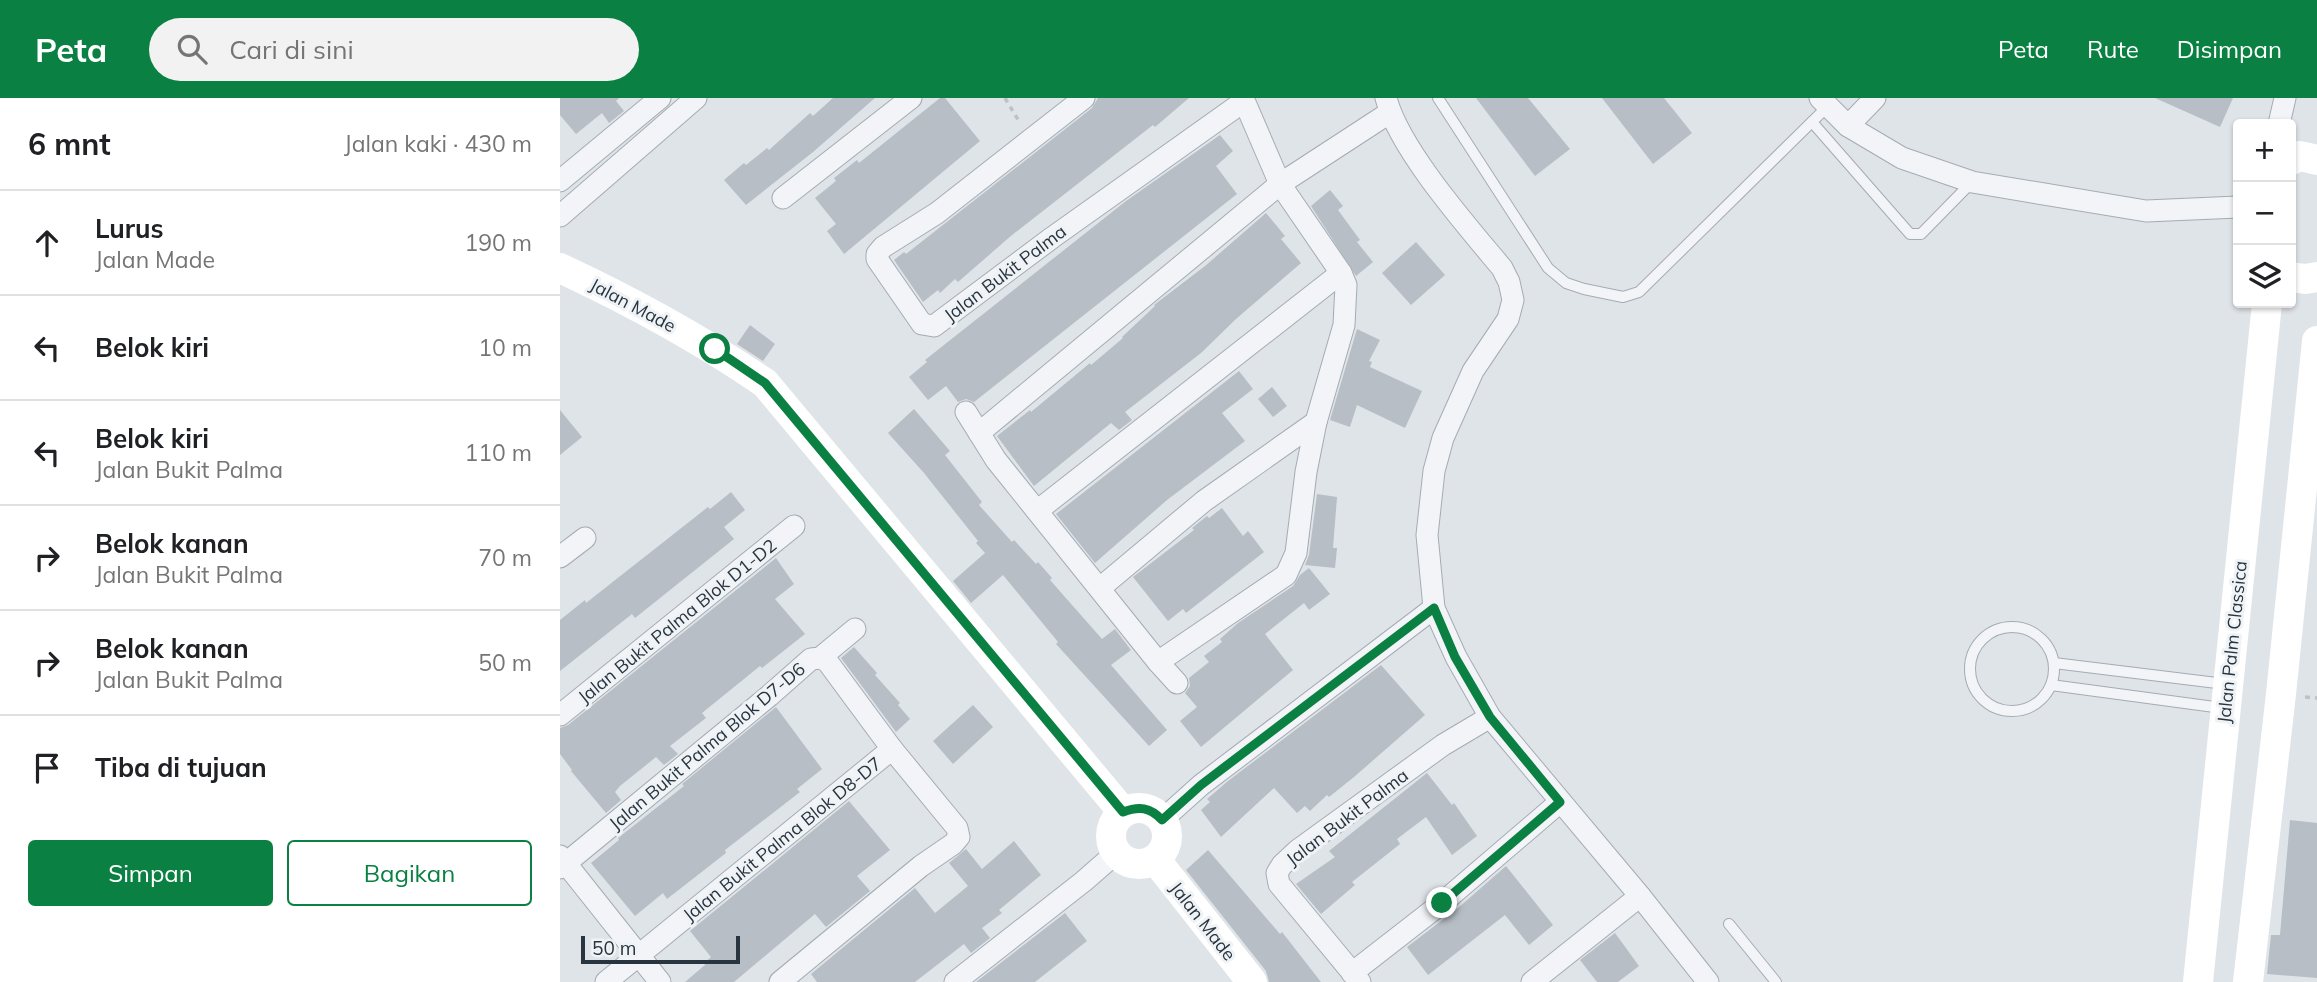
<!DOCTYPE html>
<html lang="id">
<head>
<meta charset="utf-8">
<style>
  :root { --surface:#fff; --page:#f2f2f2; --text:#202124; --muted:#757577; --line:#e0e0e0; --accent:#0b8043 }
  body { margin:0; font-family:Mulish,sans-serif; background:var(--page); color:var(--text) }
  .controls { position:absolute; right:21px; top:21px; display:grid; overflow:hidden; border-radius:7px; box-shadow:0 2px 5px #0004 }
  .controls button { width:63px; height:63px; display:grid; place-items:center; padding:0; border:0; border-bottom:2px solid var(--line); background:var(--surface); color:var(--text); font:35px sans-serif }
  .scale { position:absolute; left:21px; bottom:18px; width:159px; box-sizing:border-box; padding-left:7px; border:4px solid #283440; border-top:0; font-size:19px; line-height:24px; white-space:nowrap; color:#283440; -webkit-text-stroke:5px #eff3f6; paint-order:stroke }
  .stop { position:absolute; width:21px; height:21px; margin:-16px; border:5px solid #0b8043; border-radius:50%; background:#fff }
  .stop.end { background:#0b8043; border-color:#fff; box-shadow:0 2px 7px #0008 }
  .list { margin:0; padding:0; list-style:none }
  h2 { display:flex; justify-content:space-between; align-items:center; height:91px; margin:0; padding:0 28px; font-size:30px }
  h2 small { font-size:23px; font-weight:400; color:var(--muted) }
  .list li { display:grid; grid-template-columns:46px 1fr auto; gap:21px; align-items:center; box-sizing:border-box; height:105px; padding:0 28px; border-top:2px solid var(--line) }
  .list b { display:block; font-size:26px; white-space:nowrap }
  .list p { margin:0; font-size:23px; white-space:nowrap; color:var(--muted) }
  .list em { font-size:23px; font-style:normal; color:var(--muted) }
  .actions { display:flex; gap:14px; padding:21px 28px }
  .actions a { flex:1; padding:16px 0; border:2px solid var(--accent); border-radius:7px; text-align:center; font-size:24px; color:var(--accent) }
  .actions .main { background:var(--accent); color:#fff }
  .icon { flex:none; width:38px; height:38px; fill:none; stroke:currentColor; stroke-width:2; stroke-linecap:round; stroke-linejoin:round }
  .map { position:relative; flex:none; width:1757px; height:884px; overflow:hidden }
  header { display:flex; align-items:center; gap:42px; box-sizing:border-box; height:98px; padding:0 35px; background:var(--accent); color:#fff }
  header strong { font-size:33px }
  nav { display:flex; gap:38px; margin-inline-start:auto; font-size:24px }
  .search { width:490px; height:63px; background:var(--page); display:flex; align-items:center; gap:18px; box-sizing:border-box; padding:0 24px; border-radius:38px; color:var(--muted); font-size:26px }
  main { display:flex }
  aside { flex:1; background:var(--surface) }
  .map>svg:first-child { display:block }
  .building { fill:#b7bec6 }
  .lines { fill:none; stroke-linecap:round; stroke-linejoin:round }
  .lane-casing { stroke:#a4acb3; stroke-width:12 }
  .street-casing { stroke:#a4acb3; stroke-width:23 }
  .path { stroke:#bdc2c7; stroke-width:3.5; stroke-dasharray:5 5; stroke-linecap:butt }
  .lane { stroke:#f2f4f7; stroke-width:10 }
  .street { stroke:#f2f4f7; stroke-width:21 }
  .secondary { stroke:#fff; stroke-width:30 }
  .route { stroke:#0b8043; stroke-width:9 }
  .labels { text-anchor:middle; dominant-baseline:central; stroke-width:6; stroke-linejoin:round; paint-order:stroke }
  .street-label { font-size:18px; fill:#283440; stroke:#eff3f6 }
</style>
</head>
<body>
<header>
<strong>Peta</strong>
<div class="search"><svg class="icon" aria-label="search" viewBox="0 0 24 24"><circle cx="10" cy="10" r="6"/><path d="M15 15l6 6"/></svg>Cari di sini</div>
<nav><a>Peta</a><a>Rute</a><a>Disimpan</a></nav>
</header>
<main>
<aside>
<h2>6 mnt<small>Jalan kaki · 430 m</small></h2>
<ul class="list">
<li><svg class="icon" aria-label="ahead" viewBox="0 0 24 24"><path d="M12 20V5M6 11l6-6 6 6"/></svg><div><b>Lurus</b><p>Jalan Made</p></div><em>190 m</em></li>
<li><svg class="icon" aria-label="left" viewBox="0 0 24 24"><path d="M17 20v-9H6M10 6l-5 5 5 5"/></svg><div><b>Belok kiri</b></div><em>10 m</em></li>
<li><svg class="icon" aria-label="left" viewBox="0 0 24 24"><path d="M17 20v-9H6M10 6l-5 5 5 5"/></svg><div><b>Belok kiri</b><p>Jalan Bukit Palma</p></div><em>110 m</em></li>
<li><svg class="icon" aria-label="right" viewBox="0 0 24 24"><path d="M7 20v-9h11M14 6l5 5-5 5"/></svg><div><b>Belok kanan</b><p>Jalan Bukit Palma</p></div><em>70 m</em></li>
<li><svg class="icon" aria-label="right" viewBox="0 0 24 24"><path d="M7 20v-9h11M14 6l5 5-5 5"/></svg><div><b>Belok kanan</b><p>Jalan Bukit Palma</p></div><em>50 m</em></li>
<li><svg class="icon" aria-label="arrive" viewBox="0 0 24 24"><path d="M6 21V4h12l-3 4 3 4H6"/></svg><div><b>Tiba di tujuan</b></div></li>
</ul>
<div class="actions"><a class="main">Simpan</a><a>Bagikan</a></div>
</aside>
<div class="map">
<svg width="1757" height="884" viewBox="0 0 1757 884">
  <rect width="100%" height="100%" fill="#dfe4e9"/>
  <g class="building">
    <polygon points="0,0 59,0 56,3 64,13 49,25 42,15 16,36 0,17"/>
    <polygon points="273,0 315,0 253,54 186,107 164,82 184,65 186,67 207,50 209,52 250,15 253,18"/>
    <polygon points="380,0 385,0 420,43 284,156 267,133 276,126 255,100 276,83 274,80 297,62 299,65"/>
    <polygon points="538,0 629,0 595,29 593,27 452,137 398,184 395,181 380,195 378,192 363,204 334,162 344,154 346,156 532,10"/>
    <polygon points="916,0 968,0 1010,51 975,78"/>
    <polygon points="1042,0 1104,0 1132,35 1093,66"/>
    <polygon points="1595,0 1673,0 1660,29"/>
    <polygon points="660,37 673,53 656,68 677,96 414,304 406,301 398,304 386,288 368,302 349,279 367,264 365,262 566,103"/>
    <polygon points="770,92 783,108 778,112 800,142 797,144 813,164 796,178 751,108"/>
    <polygon points="706,115 725,138 721,141 741,165 676,221 641,255 565,314 572,322 559,332 551,325 474,388 437,338 470,312 471,314 530,265 531,267 563,240 562,239 595,208 594,207 645,168"/>
    <polygon points="856,144 885,177 851,207 822,175"/>
    <polygon points="190,227 215,246 203,263 177,246"/>
    <polygon points="797,231 820,242 809,263 812,264 810,269 862,293 845,330 797,307 790,329 770,322"/>
    <polygon points="679,273 693,291 662,315 685,343 607,402 535,465 496,416"/>
    <polygon points="712,289 727,308 713,319 698,301"/>
    <polygon points="354,311 390,353 385,357 422,404 419,407 452,444 454,442 476,466 478,464 492,480 490,482 542,541 555,531 571,552 551,567 607,632 589,648 496,546 498,544 443,477 411,505 393,483 425,455 416,445 418,443 364,375 328,335"/>
    <polygon points="0,312 22,339 0,357"/>
    <polygon points="171,394 185,412 164,429 174,441 75,520 72,516 0,573 0,522 25,502 26,505 148,409 150,411"/>
    <polygon points="757,396 777,399 773,450 777,450 775,470 745,467 749,457"/>
    <polygon points="662,410 683,438 688,433 704,454 626,515 623,511 608,523 573,479 634,432 632,430 647,418 649,420"/>
    <polygon points="216,460 234,486 215,501 245,536 202,570 200,568 142,615 146,620 110,648 118,656 104,667 96,659 60,688 55,694 61,702 46,715 11,673 12,672 0,656 0,630 8,627"/>
    <polygon points="749,470 770,496 749,512 744,505 705,536 733,572 641,649 620,623 637,609 625,595 630,588 629,580 649,564 644,558 662,544 660,541 678,525 733,488 740,477"/>
    <polygon points="294,549 317,575 315,577 340,605 338,607 350,621 336,634 281,560"/>
    <polygon points="821,567 865,617 794,679 769,699 767,697 750,713 745,708 737,715 714,690 661,739 641,712 650,704 647,701 668,683"/>
    <polygon points="413,607 433,629 393,666 373,643"/>
    <polygon points="216,609 262,671 237,691 240,694 165,752 166,755 107,801 103,795 75,818 31,765 59,742 58,740 124,688 122,686"/>
    <polygon points="867,675 892,707 894,705 917,738 892,757 866,719 837,741 840,746 792,784 795,787 761,816 736,786 775,759 769,753"/>
    <polygon points="289,703 330,752 297,778 310,793 266,829 255,816 174,884 125,884 145,867 144,865 151,859 130,833"/>
    <polygon points="1730,722 1757,725 1757,880 1707,876 1711,837 1720,837"/>
    <polygon points="454,743 481,777 439,812 442,815 422,830 430,840 411,855 404,846 355,884 257,884 251,876 355,790 375,815 408,788 389,765 406,751 422,771"/>
    <polygon points="648,752 720,836 722,834 761,884 709,884 706,873 626,772"/>
    <polygon points="946,768 993,827 969,847 945,817 868,877 847,849 898,810"/>
    <polygon points="505,815 527,843 475,884 416,884"/>
    <polygon points="1055,835 1079,868 1058,884 1037,884 1020,862"/>
  </g>
  <g class="lines">
    <g class="lane-casing">
      <g id="lane">
        <polyline points="878,0 988,170 1006,185 1024,191 1063,199 1079,194 1267,9"/>
        <polyline points="1252,24 1350,136 1361,136 1412,84"/>
        <circle cx="1452" cy="571" r="42"/>
        <polyline points="1494,565 1665,586"/>
        <polyline points="1491,587 1662,610"/>
        <polyline points="1169,826 1216,884"/>
      </g>
    </g>
    <g class="street-casing">
      <g id="street">
        <polyline points="524,0 377,115 323,149 317,156 317,161 362,226 374,228 493,139 683,4"/>
        <path d="M 826,0 C 839,51 907,128 942,170 L 949,184 L 953,202 L 948,221 L 913,273 L 883,340 L 874,373 L 867,437 L 874,510 L 896,559 L 930,619 L 1080,798 L 1148,884"/>
        <polyline points="1260,0 1288,28 1342,60 1412,84 1586,113 1678,109"/>
        <polyline points="1719,26 1725,0"/>
        <polyline points="1288,28 1315,0"/>
        <polyline points="0,83 100,0"/>
        <polyline points="223,100 351,0"/>
        <polyline points="0,118 136,0"/>
        <polyline points="406,314 436,362 598,564 617,585"/>
        <polyline points="419,335 720,86 829,15"/>
        <polyline points="477,413 781,175"/>
        <polyline points="0,459 25,440"/>
        <polyline points="540,490 644,403 756,324"/>
        <polyline points="598,564 726,477 736,455 746,374 756,324 784,227 786,187 781,175 720,86 683,0"/>
        <polyline points="0,617 234,428"/>
        <polyline points="602,722 641,687 874,510"/>
        <polyline points="0,758 100,884"/>
        <polyline points="0,770 209,598 251,561 260,560 295,531"/>
        <polyline points="792,875 882,805 1000,704"/>
        <polyline points="46,884 332,651"/>
        <polyline points="220,884 361,768 393,746 399,739 397,730 332,651 267,563 260,560"/>
        <polyline points="395,884 524,783 556,755"/>
        <polyline points="800,884 719,786 717,775 722,767 738,752 883,647 930,619"/>
        <polyline points="972,884 1080,798"/>
      </g>
    </g>
    <g class="path">
      <polyline points="445,0 460,25"/>
      <polyline points="1745,599 1757,600"/>
    </g>
    <use href="#lane" class="lane"/>
    <use href="#street" class="street"/>
    <g class="secondary">
      <polyline points="1731,62 1740,58 1757,62"/>
      <path d="M 0,170 C 71,203 140,241 205,285 L 563,714"/>
      <polyline points="1731,179 1745,181 1757,179"/>
      <circle cx="579" cy="738" r="28"/>
      <polyline points="595,761 692,884"/>
      <polyline points="1638,884 1707,205"/>
      <polyline points="1688,884 1721,596 1757,243"/>
    </g>
  </g>
  <g class="lines">
    <path class="route" d="M 155,251 L 205,285 L 563,714 C 579,708 590,709 602,722 L 641,687 L 874,510 L 895,559 L 930,619 L 1000,704 L 882,805"/>
  </g>
  <g class="labels">
    <g class="street-label">
      <text transform="translate(445 175) rotate(-37)">Jalan Bukit Palma</text>
      <text transform="translate(73 207) rotate(28)">Jalan Made</text>
      <text transform="translate(117 523) rotate(-39)">Jalan Bukit Palma Blok D1-D2</text>
      <text transform="translate(1672 544) rotate(-84)">Jalan Palm Classica</text>
      <text transform="translate(147 648) rotate(-40)">Jalan Bukit Palma Blok D7-D6</text>
      <text transform="translate(787 719) rotate(-37)">Jalan Bukit Palma</text>
      <text transform="translate(222 741) rotate(-39)">Jalan Bukit Palma Blok D8-D7</text>
      <text transform="translate(643 823) rotate(52)">Jalan Made</text>
    </g>
  </g>
</svg>
<div class="controls">
<button>+</button>
<button>−</button>
<button><svg class="icon" aria-label="layers" viewBox="0 0 24 24"><path d="M12 4l9 5-9 5-9-5zM3 14l9 5 9-5"/></svg></button>
</div>
<div class="scale">50 m</div>
<div class="stop" style="left:155px;top:251px"></div>
<div class="stop end" style="left:882px;top:805px"></div>
</div>
</main>
</body>
</html>
